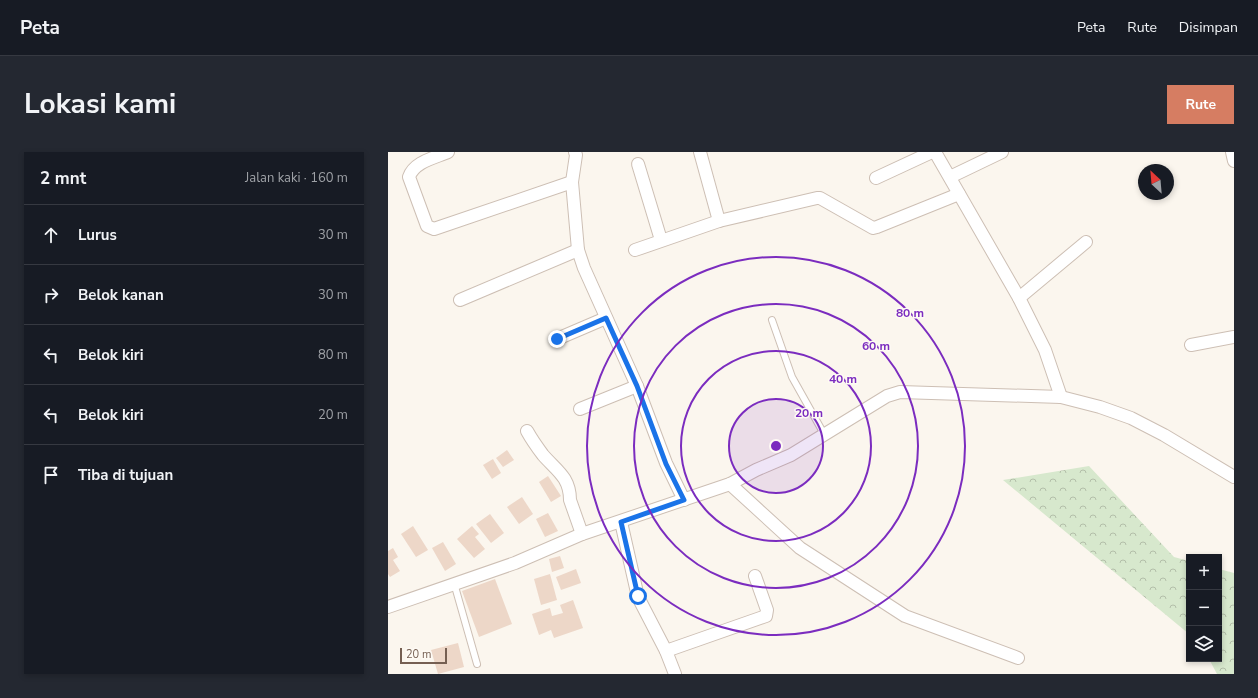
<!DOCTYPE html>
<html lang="id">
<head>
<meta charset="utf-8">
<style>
  :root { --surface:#171b24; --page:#242831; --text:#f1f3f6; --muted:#9ea1a6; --line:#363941; --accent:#d67d62 }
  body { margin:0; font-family:"Nunito Sans",sans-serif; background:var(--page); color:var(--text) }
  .controls { position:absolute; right:12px; bottom:12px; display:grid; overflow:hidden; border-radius:0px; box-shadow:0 2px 6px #0003 }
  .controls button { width:36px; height:36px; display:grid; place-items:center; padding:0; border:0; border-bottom:1px solid var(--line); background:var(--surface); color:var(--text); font:20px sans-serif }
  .compass { position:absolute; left:750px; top:12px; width:36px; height:36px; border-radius:50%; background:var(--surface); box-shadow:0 2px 6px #0003; rotate:334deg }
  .scale { position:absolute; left:12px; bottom:10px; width:47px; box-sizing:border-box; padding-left:4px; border:2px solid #755f52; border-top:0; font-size:11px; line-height:14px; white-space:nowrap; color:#755f52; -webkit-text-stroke:3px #fefaf4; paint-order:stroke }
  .stop { position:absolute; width:12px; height:12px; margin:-9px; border:3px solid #1a73e8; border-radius:50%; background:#fff }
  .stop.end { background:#1a73e8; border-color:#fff; box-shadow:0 1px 4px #0008 }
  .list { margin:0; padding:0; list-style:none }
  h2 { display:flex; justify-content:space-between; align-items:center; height:52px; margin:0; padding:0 16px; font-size:17px }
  h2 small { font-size:13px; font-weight:400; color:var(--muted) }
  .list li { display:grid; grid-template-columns:26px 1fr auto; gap:12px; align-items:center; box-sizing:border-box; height:60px; padding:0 16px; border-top:1px solid var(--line) }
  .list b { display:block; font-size:15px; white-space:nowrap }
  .list em { font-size:13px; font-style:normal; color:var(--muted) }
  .icon { flex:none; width:22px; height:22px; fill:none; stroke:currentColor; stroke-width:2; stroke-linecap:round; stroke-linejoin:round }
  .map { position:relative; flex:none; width:846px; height:522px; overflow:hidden; border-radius:0px }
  header { display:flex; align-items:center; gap:24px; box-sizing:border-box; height:56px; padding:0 20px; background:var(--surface); border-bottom:1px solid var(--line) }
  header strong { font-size:19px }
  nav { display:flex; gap:22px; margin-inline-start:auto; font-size:14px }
  .intro { display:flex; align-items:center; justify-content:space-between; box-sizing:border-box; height:96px; padding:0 24px }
  h1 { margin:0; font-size:28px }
  .button { padding:10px 18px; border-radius:0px; background:var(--accent); color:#fff; font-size:14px; font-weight:700 }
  main { display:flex; gap:24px; padding:0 24px }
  aside { flex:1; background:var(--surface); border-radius:0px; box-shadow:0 2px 6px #0003 }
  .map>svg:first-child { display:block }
  .forest { fill:url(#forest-crowns) }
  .building { fill:#edd7c8 }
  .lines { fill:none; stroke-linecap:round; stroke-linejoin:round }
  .service-casing { stroke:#cdbfb4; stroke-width:8 }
  .minor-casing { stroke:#cdbfb4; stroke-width:14 }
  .service { stroke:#fff; stroke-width:6 }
  .minor { stroke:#fff; stroke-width:12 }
  .route { stroke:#1a73e8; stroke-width:5 }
  .ring { fill:none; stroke:#7b2cbf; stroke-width:2 }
  .centre { fill:#7b2cbf; stroke:#fefaf4; stroke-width:2 }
  .ring-label { font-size:12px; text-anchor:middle; font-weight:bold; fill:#7b2cbf; stroke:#fefaf4; stroke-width:3; stroke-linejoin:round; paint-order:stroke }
</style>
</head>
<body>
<header>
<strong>Peta</strong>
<nav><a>Peta</a><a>Rute</a><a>Disimpan</a></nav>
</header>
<div class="intro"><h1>Lokasi kami</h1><a class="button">Rute</a></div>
<main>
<aside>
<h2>2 mnt<small>Jalan kaki · 160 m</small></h2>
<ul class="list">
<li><svg class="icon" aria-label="ahead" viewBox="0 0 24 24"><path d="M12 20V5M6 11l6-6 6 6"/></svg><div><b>Lurus</b></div><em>30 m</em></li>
<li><svg class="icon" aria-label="right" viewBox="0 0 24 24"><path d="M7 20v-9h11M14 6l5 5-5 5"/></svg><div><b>Belok kanan</b></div><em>30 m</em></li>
<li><svg class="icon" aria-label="left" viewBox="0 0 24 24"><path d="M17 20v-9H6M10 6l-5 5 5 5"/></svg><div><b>Belok kiri</b></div><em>80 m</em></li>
<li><svg class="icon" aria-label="left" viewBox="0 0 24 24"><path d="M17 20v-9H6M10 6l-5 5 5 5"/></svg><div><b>Belok kiri</b></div><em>20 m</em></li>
<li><svg class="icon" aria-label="arrive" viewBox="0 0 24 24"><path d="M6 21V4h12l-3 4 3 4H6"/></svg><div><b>Tiba di tujuan</b></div></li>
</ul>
</aside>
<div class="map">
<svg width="846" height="522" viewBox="0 0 846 522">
  <defs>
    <pattern id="forest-crowns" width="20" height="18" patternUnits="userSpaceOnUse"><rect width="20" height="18" fill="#d7e8cd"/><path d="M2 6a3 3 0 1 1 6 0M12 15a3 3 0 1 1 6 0" fill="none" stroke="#b3bfa9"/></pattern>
  </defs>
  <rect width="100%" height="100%" fill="#fbf6ee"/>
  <g class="forest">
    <polygon points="701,314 786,405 801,409 801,482 615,328"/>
    <polygon points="831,417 846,421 846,522 829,522 821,507 831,507"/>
  </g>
  <g class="building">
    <polygon points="119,298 126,308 115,315 108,306"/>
    <polygon points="105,307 113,321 104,327 95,313"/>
    <polygon points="160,324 173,344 163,350 151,330"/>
    <polygon points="134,345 145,362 131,372 119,355"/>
    <polygon points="160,361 170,379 157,385 148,367"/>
    <polygon points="102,362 116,381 103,391 88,372"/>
    <polygon points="25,374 40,398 28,405 13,382"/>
    <polygon points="84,374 91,382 87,385 97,397 86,406 69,387"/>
    <polygon points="55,390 68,412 57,419 44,396"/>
    <polygon points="5,396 10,405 5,408 12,419 2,425 0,422 0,399"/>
    <polygon points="172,404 176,416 164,420 161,407"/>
    <polygon points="188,417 193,431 173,438 168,425"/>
    <polygon points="162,422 169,448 153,453 146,427"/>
    <polygon points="107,427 124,472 91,485 74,439"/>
    <polygon points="185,448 195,476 166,486 163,478 151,483 144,462 162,456 164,464 175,461 172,453"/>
    <polygon points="70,491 76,515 50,522 43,498"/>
  </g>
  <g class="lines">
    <g class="service-casing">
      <g id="service">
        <polyline points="384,168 404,225 436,282"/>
        <polyline points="66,431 89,512"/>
      </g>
    </g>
    <g class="minor-casing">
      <g id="minor">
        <path d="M 60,0 C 46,6 26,10 21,25 L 39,74 L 46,77 L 184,30"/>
        <polyline points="187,0 188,3 184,30 190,98 196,116 249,234 278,311 296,348"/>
        <polyline points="312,0 331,69"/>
        <polyline points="547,0 631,146 657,198 673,245"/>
        <polyline points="844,0 846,9"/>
        <polyline points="250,12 273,88"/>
        <polyline points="562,25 614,0"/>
        <polyline points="488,26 544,0"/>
        <polyline points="247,98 331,69 429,46 432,46 485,76 489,75 571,42"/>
        <polyline points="631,146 698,90"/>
        <polyline points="72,148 190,98"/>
        <polyline points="169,187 218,166"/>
        <polyline points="803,193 846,185"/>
        <polyline points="192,257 249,234"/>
        <path d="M 139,279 C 144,288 149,295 155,303 C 168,318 182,325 182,348 L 194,382"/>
        <polyline points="342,332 412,396 517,464 630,506"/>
        <polyline points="233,370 250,445 278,499 287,522"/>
        <polyline points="0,455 127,411 194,382 342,332 368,318 403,303 499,244 512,240 673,245 712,255 743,266 776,283 846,325"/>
        <polyline points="278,499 378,464 379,458 367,424"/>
      </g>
    </g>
    <use href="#service" class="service"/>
    <use href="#minor" class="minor"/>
  </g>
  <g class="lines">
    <polyline class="route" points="169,187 218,166 249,234 278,312 296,348 233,370 250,444"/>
  </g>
  <circle cx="388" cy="294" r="47" fill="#7b2cbf" fill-opacity=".12"/>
  <g class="ring">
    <circle cx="388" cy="294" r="47"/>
    <circle cx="388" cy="294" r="95"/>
    <circle cx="388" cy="294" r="142"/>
    <circle cx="388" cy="294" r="189"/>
  </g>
  <circle cx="388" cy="294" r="6" class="centre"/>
  <g class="ring-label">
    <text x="522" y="165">80 m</text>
    <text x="488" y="198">60 m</text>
    <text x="455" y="231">40 m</text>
    <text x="421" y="265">20 m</text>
  </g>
</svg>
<div class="controls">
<button>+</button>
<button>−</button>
<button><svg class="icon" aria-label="layers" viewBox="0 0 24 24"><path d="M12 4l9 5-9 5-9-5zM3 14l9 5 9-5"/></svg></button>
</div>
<svg class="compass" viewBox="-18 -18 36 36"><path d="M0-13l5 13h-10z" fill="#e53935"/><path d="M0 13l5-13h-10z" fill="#9ea1a6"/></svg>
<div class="scale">20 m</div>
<div class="stop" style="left:250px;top:444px"></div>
<div class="stop end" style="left:169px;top:187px"></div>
</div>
</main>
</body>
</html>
